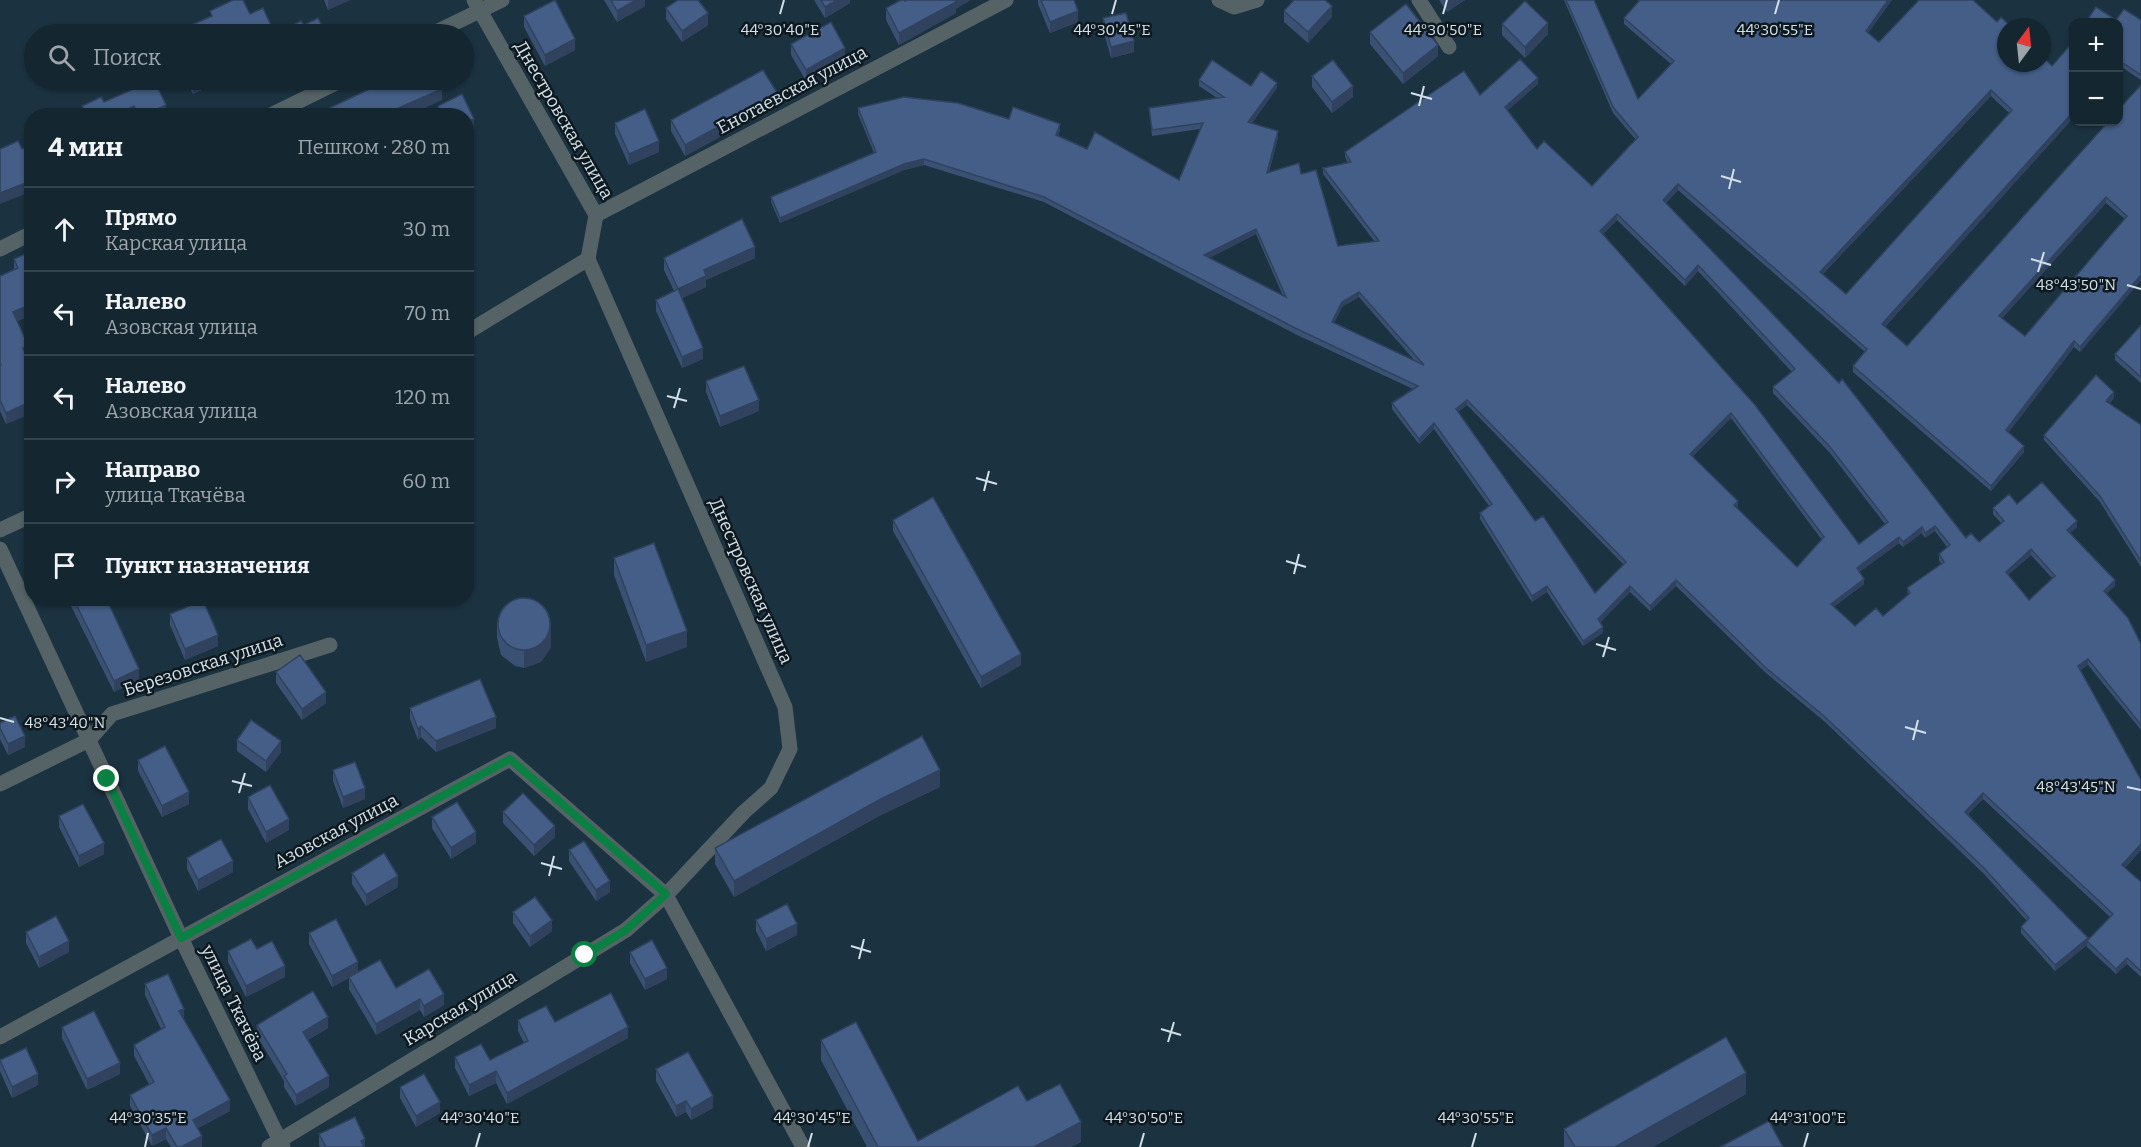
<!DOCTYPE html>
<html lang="ru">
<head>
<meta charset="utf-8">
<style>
  :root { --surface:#142630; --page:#21323c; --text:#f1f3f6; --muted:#9da5ab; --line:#33434c }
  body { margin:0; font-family:Bitter,serif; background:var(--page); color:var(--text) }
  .controls { position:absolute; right:18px; top:18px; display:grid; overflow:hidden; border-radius:12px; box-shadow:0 2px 4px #0004 }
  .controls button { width:54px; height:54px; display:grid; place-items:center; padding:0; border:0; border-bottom:2px solid var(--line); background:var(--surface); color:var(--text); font:30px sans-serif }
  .compass { position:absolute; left:1997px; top:18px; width:54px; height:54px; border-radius:50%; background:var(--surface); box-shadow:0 2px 4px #0004; rotate:15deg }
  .stop { position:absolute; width:18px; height:18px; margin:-14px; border:4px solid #0b8043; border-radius:50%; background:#fff }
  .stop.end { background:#0b8043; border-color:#fff; box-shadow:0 2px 6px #0008 }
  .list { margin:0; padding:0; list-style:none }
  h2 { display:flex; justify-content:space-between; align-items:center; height:78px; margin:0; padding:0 24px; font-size:26px }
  h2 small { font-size:20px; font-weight:400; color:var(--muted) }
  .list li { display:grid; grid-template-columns:39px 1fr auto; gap:18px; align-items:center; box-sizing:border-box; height:84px; padding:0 24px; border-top:2px solid var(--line) }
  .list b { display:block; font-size:22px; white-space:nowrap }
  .list p { margin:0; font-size:20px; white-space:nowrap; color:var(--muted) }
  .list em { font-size:20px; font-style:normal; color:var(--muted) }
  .icon { flex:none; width:33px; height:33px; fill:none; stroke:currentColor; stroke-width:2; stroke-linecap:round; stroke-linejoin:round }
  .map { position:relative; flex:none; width:2141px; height:1147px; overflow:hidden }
  .search { position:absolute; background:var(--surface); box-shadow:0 2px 4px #0004; left:24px; top:24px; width:450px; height:66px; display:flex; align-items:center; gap:15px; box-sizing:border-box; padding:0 21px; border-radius:33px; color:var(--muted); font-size:22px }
  .panel { position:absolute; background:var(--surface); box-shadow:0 2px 4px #0004; left:24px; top:108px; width:450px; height:498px; border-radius:24px }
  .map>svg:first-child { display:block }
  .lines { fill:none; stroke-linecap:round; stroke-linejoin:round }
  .minor { stroke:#556366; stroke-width:15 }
  .wall { fill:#3a5174; fill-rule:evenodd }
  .shaded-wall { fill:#30425e }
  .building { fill:#445e87; stroke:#30425e; stroke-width:1.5; fill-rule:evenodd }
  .route { stroke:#0b8043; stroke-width:8 }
  .ticks { fill:none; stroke:#d2e0e9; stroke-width:2 }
  .labels { text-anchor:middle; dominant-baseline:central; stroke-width:5; stroke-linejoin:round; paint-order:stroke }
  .street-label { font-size:18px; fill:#d2e0e9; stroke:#0e181f }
  .ticks-label { font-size:15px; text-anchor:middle; fill:#d2e0e9; stroke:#0e181f; stroke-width:5; stroke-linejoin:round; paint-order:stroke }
</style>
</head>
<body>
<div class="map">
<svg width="2141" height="1147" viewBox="0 0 2141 1147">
  <rect width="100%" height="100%" fill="#1b3240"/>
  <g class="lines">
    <g class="minor">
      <polyline points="474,0 596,215 588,259 785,707 790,749 771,788 744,812 666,895 803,1147"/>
      <polyline points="1219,0 1234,7 1257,0"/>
      <polyline points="1419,0 1449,47"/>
      <polyline points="432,34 502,0"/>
      <polyline points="269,116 342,80"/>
      <polyline points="596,215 1006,0"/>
      <polyline points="0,249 32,233"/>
      <polyline points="466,333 588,259"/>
      <polyline points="0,530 32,515"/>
      <polyline points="0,549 181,938 283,1147"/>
      <polyline points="0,784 89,740 112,714 330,645"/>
      <polyline points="0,1037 510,759 666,895 626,930 269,1147"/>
    </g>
  </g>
  <g class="wall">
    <polygon points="324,0 350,0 328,10"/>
    <polygon points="604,0 645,0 645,6 617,22"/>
    <polygon points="814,0 850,0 850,3 825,18"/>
    <polygon points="1038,0 1074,0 1078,22 1050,33 1038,4"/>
    <polygon points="1439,0 1465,0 1447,12"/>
    <path d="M 1564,0 L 1594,0 L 1638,99 L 1671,64 L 1624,24 L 1624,18 L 1639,1 L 1637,0 L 1892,0 L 1868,33 L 1879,42 L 1997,22 L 2052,66 L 2073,42 L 2073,118 L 1885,327 L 1907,346 L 2108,122 L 2141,280 L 2080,352 L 2074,347 L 2008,433 L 2024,452 L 1991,491 L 1853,372 L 1853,366 L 1865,352 L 1678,190 L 1666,203 L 1966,538 L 1979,542 L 2001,523 L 1993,514 L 1993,508 L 2017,504 L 2077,527 L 2070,533 L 2115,586 L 2106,594 L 2141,644 L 2141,730 L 2088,665 L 2080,670 L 2141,780 L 2141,850 L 2125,868 L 2141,882 L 2141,977 L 2127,964 L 2116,974 L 2087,947 L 2087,945 L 2055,971 L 2021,933 L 2021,927 L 2027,921 L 1984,874 L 1824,721 L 1766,673 L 1676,586 L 1650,611 L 1630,592 L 1600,622 L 1603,633 L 1583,646 L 1547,592 L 1532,602 L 1480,519 L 1480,513 L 1489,506 L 1434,429 L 1419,444 L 1392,409 L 1392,403 L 1413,389 L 1295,334 L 1044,202 L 924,165 L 904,170 L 780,223 L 771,202 L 771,197 L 874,153 L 858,114 L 858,108 L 1009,119 L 1060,130 L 1058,136 L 1087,149 L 1179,180 L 1200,129 L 1152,136 L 1149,108 L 1217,98 L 1199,86 L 1199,80 L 1277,88 L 1252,123 L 1278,137 L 1269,173 L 1301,174 L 1338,246 L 1375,242 L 1323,174 L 1323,168 L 1348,163 L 1345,157 L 1345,152 L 1480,95 L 1538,84 L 1507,110 L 1537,149 L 1592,186 L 1636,140 L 1613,113 ZM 1991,96 L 2009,113 L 1846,294 L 1823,274 ZM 2106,203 L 2125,219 L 2025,336 L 2002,318 ZM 1617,220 L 1685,286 L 1698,271 L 1792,372 L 1773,387 L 1773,393 L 1830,453 L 1885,524 L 1859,544 L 1603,234 ZM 1256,234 L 1283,296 L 1209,258 ZM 1359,297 L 1415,361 L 1334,323 L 1342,307 ZM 1467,405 L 1624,565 L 1595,593 L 1535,521 L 1458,412 ZM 1731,418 L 1822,540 L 1797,567 L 1737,508 L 1738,506 L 1693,456 ZM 1935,531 L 1947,547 L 1939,554 L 1939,560 L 1941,564 L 1907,588 L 1908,595 L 1883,616 L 1855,626 L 1834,607 L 1864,584 L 1859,572 L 1899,543 L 1903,547 L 1922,533 L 1925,538 ZM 2031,555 L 2052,578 L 2029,600 L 2008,575 ZM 1983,799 L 2110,917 L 2088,940 L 1968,814 Z"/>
    <polygon points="905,1 956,9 956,13 899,45 886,20 886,8"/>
    <polygon points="666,8 708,25 682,42 666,19"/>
    <polygon points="1284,11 1332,17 1308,43 1284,22"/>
    <polygon points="524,16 575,50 545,66 524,27"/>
    <polygon points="1103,18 1134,52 1111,58 1103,29"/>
    <polygon points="2116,20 2141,20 2141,80 2120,66"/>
    <polygon points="1502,24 1548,34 1525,58 1502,35"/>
    <polygon points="1370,32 1438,56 1403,84 1370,44"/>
    <polygon points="791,44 845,59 806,81 791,55"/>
    <polygon points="1312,76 1353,97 1332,113 1312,87"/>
    <polygon points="154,80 166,116 82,116 82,106 104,102"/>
    <polygon points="186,80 224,80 193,94"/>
    <polygon points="462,94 474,119 474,130 466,133 466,116 438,116 438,106"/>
    <polygon points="778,105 685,156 671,131 671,120"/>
    <polygon points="615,123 659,152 629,165 615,134"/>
    <polygon points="32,251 32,315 17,321 28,356 27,357 32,366 32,413 6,424 0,411 0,276 14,270 14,259"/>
    <polygon points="664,258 755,258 706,280 706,287 682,298 703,359 682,368 656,311 656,300 674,291 664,270"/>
    <polygon points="2141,325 2141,383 2115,360 2115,354"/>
    <polygon points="706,381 759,411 720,427 706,392"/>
    <polygon points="2114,398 2109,404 2141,425 2141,567 2100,502 2044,440 2044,435"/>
    <polygon points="893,520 1021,665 981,688 893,531"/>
    <polygon points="614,558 687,647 646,662 614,575"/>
    <polygon points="71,598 106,598 139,680 114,692 71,606"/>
    <polygon points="322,598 359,598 323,605"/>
    <polygon points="170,614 218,646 185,660 170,625"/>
    <polygon points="497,622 551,639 551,647 541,662 524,668 515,666 501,655 497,638"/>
    <polygon points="276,672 326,703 302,720 276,683"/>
    <polygon points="410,708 496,728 436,752 421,737 418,740 410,719"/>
    <polygon points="0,723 25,747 8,755 0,739"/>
    <polygon points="237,740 281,752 266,772 237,751"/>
    <polygon points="138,760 189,804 162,817 138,771"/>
    <polygon points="333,770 365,799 343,808 333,781"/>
    <polygon points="940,787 879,816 734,897 715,864 715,848"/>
    <polygon points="248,797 289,830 266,843 248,809"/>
    <polygon points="503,812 555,837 534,856 503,823"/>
    <polygon points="59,816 104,854 79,867 59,827"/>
    <polygon points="432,817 476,843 451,859 432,828"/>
    <polygon points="569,850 610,892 596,901 569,861"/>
    <polygon points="187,858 233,872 198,891 187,869"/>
    <polygon points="352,873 398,887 366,906 352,884"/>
    <polygon points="513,912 552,931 530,947 513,923"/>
    <polygon points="756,920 797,935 766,951 756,931"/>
    <polygon points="26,932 69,952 39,968 26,943"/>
    <polygon points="309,933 358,972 444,1005 424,1017 420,1010 376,1035 349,989 349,978 332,987 309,944"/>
    <polygon points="257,949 285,977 246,997 228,962 228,951"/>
    <polygon points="630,952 667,979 645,990 630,963"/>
    <polygon points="145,984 184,1020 230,1111 198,1128 202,1147 171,1147 166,1139 152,1146 130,1106 130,1095 149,1084 134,1056 134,1045 161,1029 145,995"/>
    <polygon points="518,1020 555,1022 628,1038 507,1104 496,1083 469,1096 455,1068 455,1057 490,1060 524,1043 518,1031"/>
    <polygon points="257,1025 328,1028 308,1040 329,1087 296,1106 284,1087 284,1081 257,1036"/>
    <polygon points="62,1027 120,1074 87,1090 62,1038"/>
    <polygon points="821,1040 918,1141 1027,1101 1081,1142 1071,1147 867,1147 821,1060"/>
    <polygon points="0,1060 38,1085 12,1098 0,1071"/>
    <polygon points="656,1069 713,1108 691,1120 686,1112 676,1117 656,1081"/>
    <polygon points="400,1087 440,1113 416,1127 400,1098"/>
    <polygon points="1746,1094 1653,1147 1564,1147 1564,1129"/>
    <polygon points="319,1134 365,1147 320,1147 319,1145"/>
  </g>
  <g class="shaded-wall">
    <polygon points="328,0 350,0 328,10"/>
    <polygon points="636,0 645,0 645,6 617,22 617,11"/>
    <polygon points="837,0 850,0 850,3 825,18 825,7"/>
    <polygon points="954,0 971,0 956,9 956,13 899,45 899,33"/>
    <polygon points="1449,0 1465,0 1447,12 1447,1"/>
    <polygon points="1888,0 1892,0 1866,36 1866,31"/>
    <polygon points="1332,6 1332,17 1308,43 1308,32"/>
    <polygon points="1078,11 1078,22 1050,33 1050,22"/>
    <polygon points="708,13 708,25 682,42 682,31"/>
    <polygon points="1548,23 1548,34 1525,58 1525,47"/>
    <polygon points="575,39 575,50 545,66 545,55"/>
    <polygon points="1134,41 1134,52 1111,58 1111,47"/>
    <polygon points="1438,45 1438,56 1403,84 1403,73"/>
    <polygon points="845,48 845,59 806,81 806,70"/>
    <polygon points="1538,78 1538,84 1505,113 1505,107"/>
    <polygon points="200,80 224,80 193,94 193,83"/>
    <polygon points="238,80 247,80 238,83"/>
    <polygon points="1277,83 1277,88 1248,128 1248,122"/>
    <polygon points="1353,86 1353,97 1332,113 1332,102"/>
    <polygon points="442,89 442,100 408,116 392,116 392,111"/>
    <polygon points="1991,90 1991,96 1820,277 1820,272"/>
    <polygon points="778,94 778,105 685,156 685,145"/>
    <polygon points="166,105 166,116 143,116"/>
    <polygon points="134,106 134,116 115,116"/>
    <polygon points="2073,112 2073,118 1882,330 1882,324"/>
    <polygon points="474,119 474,130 466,133 466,122"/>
    <polygon points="1060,124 1060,130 1056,141 1056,135"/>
    <polygon points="1278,131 1278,137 1267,179 1267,173"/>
    <polygon points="659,141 659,152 629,165 629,154"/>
    <polygon points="924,159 924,165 904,170 780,223 780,218 904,164"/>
    <polygon points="32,175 32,186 28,187 28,193 0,204 0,193"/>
    <polygon points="1678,184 1678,190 1663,205 1663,200"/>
    <polygon points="2106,197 2106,203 1999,322 1999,316"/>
    <polygon points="1617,214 1617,220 1600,236 1600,231"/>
    <polygon points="1256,229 1256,234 1204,261 1204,255"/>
    <polygon points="755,247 755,258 706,280 706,287 678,300 678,289 704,270"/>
    <polygon points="1698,265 1698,271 1685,286 1685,280"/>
    <polygon points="2141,275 2141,280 2080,352 2080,347"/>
    <polygon points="1359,292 1359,297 1342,307 1332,328 1332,322 1342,302"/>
    <polygon points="32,304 32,315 13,323 13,312"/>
    <polygon points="2074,341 2074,347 2006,436 2006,430"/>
    <polygon points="28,345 28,356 23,359 23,348"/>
    <polygon points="703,348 703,359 682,368 682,357"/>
    <polygon points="2114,392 2114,398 2106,407 2106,401"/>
    <polygon points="759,400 759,411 720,427 720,416"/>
    <polygon points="1467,400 1467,405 1456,414 1456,409"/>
    <polygon points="32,401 32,413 6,424 6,413"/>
    <polygon points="1731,413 1731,418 1690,459 1690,454"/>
    <polygon points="1434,423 1434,429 1419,444 1419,439"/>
    <polygon points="2024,446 2024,452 1991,491 1991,486"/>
    <polygon points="1738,501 1738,506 1734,511 1734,505"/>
    <polygon points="2077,521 2077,527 2067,536 2067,530"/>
    <polygon points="1935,526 1935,531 1925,538 1925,533"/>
    <polygon points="1922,527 1922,533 1903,547 1903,542"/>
    <polygon points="1899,537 1899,543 1857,574 1857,568"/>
    <polygon points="2031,549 2031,555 2006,577 2006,572"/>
    <polygon points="1864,579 1864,584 1831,609 1831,604"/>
    <polygon points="1676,580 1676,586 1650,611 1650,606"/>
    <polygon points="2115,580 2115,586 2104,596 2104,591"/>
    <polygon points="1547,586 1547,592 1532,602 1532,596"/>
    <polygon points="1630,586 1630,592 1598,625 1598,619"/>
    <polygon points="551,622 551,647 541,662 524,668 524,651"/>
    <polygon points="1603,627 1603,633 1583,646 1583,641"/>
    <polygon points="687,631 687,647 646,662 646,645"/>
    <polygon points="218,635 218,646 185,660 185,649"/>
    <polygon points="1021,654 1021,665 981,688 981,677"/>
    <polygon points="2088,659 2088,665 2078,672 2078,666"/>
    <polygon points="139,669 139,680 114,692 114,681"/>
    <polygon points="326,692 326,703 302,720 302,709"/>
    <polygon points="496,717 496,728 436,752 436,741"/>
    <polygon points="421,726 421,737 418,740 418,729"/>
    <polygon points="25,736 25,747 8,755 8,744"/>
    <polygon points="281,741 281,752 266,772 266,761"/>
    <polygon points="940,770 940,787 879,816 734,897 734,881 879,800"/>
    <polygon points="365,788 365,799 343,808 343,797"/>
    <polygon points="189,792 189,804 162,817 162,806"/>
    <polygon points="1983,793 1983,799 1965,817 1965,812"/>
    <polygon points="289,819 289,830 266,843 266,832"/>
    <polygon points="555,826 555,837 534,856 534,845"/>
    <polygon points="476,832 476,843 451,859 451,848"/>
    <polygon points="104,843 104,854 79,867 79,856"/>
    <polygon points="2141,844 2141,850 2122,871 2122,865"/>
    <polygon points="233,861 233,872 198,891 198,880"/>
    <polygon points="398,876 398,887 366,906 366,895"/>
    <polygon points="610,881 610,892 596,901 596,890"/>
    <polygon points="552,920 552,931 530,947 530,936"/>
    <polygon points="797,924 797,935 766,951 766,939"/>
    <polygon points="2088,938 2088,943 2087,941 2087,945 2055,971 2055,965"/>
    <polygon points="69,941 69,952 39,968 39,957"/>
    <polygon points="2127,958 2127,964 2116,974 2116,969"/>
    <polygon points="358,962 358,973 332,987 332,976"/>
    <polygon points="285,966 285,977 246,997 246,986"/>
    <polygon points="667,968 667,979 645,990 645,979"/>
    <polygon points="444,994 444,1005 424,1017 424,1006"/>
    <polygon points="420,999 420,1010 376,1035 376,1024"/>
    <polygon points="184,1009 184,1020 179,1011"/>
    <polygon points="328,1017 328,1028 303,1043 303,1032"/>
    <polygon points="628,1027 628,1038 507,1104 507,1093"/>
    <polygon points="120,1063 120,1074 87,1090 87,1079"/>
    <polygon points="496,1071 496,1083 469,1096 469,1085"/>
    <polygon points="1746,1073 1746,1094 1653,1147 1615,1147"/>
    <polygon points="38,1074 38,1085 12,1098 12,1087"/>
    <polygon points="329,1076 329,1087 296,1106 296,1095"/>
    <polygon points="713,1096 713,1108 691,1120 691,1109"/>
    <polygon points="230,1100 230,1111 193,1131 193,1120"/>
    <polygon points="686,1101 686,1112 676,1117 676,1106"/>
    <polygon points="440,1102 440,1113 416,1127 416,1116"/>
    <polygon points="1081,1122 1081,1142 1071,1147 1034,1147"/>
    <polygon points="166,1128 166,1139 152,1146 152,1135"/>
    <polygon points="202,1136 202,1147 181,1147"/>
    <polygon points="365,1139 365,1147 361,1147 361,1141"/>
  </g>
  <g class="building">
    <polygon points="233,0 243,0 250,14 263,8 275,34 301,21 304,25 318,18 326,34 171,34 212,16 210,11"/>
    <polygon points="555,0 575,39 545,55 524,16"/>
    <polygon points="611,0 636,0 617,11"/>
    <polygon points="678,0 698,0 708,13 682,31 666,8"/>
    <polygon points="821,0 837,0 825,7"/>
    <polygon points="901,0 905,0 905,1 907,0 955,0 956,2 899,33 886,8"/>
    <polygon points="1041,0 1074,0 1078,11 1050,22"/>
    <polygon points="1294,0 1325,0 1332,6 1308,32 1284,11"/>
    <path d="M 1566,0 L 1594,0 L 1638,99 L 1674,61 L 1624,18 L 1640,0 L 1888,0 L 1866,31 L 1879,42 L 1919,0 L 1973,0 L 1997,22 L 2001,17 L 2011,27 L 2006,27 L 2006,63 L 2042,63 L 2042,56 L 2052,66 L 2073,42 L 2073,112 L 1882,324 L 1907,346 L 2108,122 L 2118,122 L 2118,110 L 2141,85 L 2141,275 L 2080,347 L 2074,341 L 2006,430 L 2024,446 L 1991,486 L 1853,366 L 1867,349 L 1678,184 L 1663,200 L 1839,383 L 1842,379 L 1966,538 L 1971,533 L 1979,542 L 2004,521 L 1993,508 L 2009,494 L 2017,504 L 2042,482 L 2077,521 L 2067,530 L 2115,580 L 2104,591 L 2128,618 L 2141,644 L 2141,725 L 2088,659 L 2078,666 L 2141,780 L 2141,844 L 2122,865 L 2141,882 L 2141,971 L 2127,958 L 2116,969 L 2087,941 L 2113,914 L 1983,793 L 1965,812 L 2088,938 L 2055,965 L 2021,927 L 2029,918 L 1984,868 L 1824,716 L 1766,668 L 1676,580 L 1650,606 L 1630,586 L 1598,619 L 1603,627 L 1583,641 L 1547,586 L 1532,596 L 1480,513 L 1492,504 L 1434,423 L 1419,439 L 1392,403 L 1418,386 L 1295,328 L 1044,197 L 924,159 L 904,164 L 780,218 L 771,197 L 876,152 L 858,108 L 904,97 L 958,103 L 1009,119 L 1013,107 L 1060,124 L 1056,135 L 1087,149 L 1095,132 L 1179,180 L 1203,123 L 1152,130 L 1149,108 L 1224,97 L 1199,80 L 1212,60 L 1251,86 L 1261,71 L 1277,83 L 1248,122 L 1278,131 L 1267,173 L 1299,163 L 1301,174 L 1316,170 L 1338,246 L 1379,241 L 1323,168 L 1351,162 L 1345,152 L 1464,71 L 1480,95 L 1520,59 L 1538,78 L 1505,107 L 1537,149 L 1544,141 L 1592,186 L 1638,137 L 1613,107 ZM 1991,90 L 2012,110 L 1846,294 L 1820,272 ZM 2106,197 L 2127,216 L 2025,336 L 1999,316 ZM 1617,214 L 1685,280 L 1698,265 L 1795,369 L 1773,387 L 1830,447 L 1888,522 L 1859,544 L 1755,405 L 1600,231 ZM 1256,229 L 1286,297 L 1204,255 ZM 1359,292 L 1424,365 L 1332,322 L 1342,302 ZM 1467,400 L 1626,562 L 1595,593 L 1543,516 L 1535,521 L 1456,409 ZM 1731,413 L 1824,537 L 1797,567 L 1734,505 L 1738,501 L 1690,454 ZM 1935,526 L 1950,545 L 1939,554 L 1944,562 L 1907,588 L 1910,593 L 1883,616 L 1876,608 L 1855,626 L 1831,604 L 1864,579 L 1857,568 L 1899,537 L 1903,542 L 1922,527 L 1925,533 ZM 2031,549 L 2055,576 L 2029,600 L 2006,572 Z"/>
    <polygon points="1525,1 1548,23 1525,47 1502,24"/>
    <polygon points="1406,4 1438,45 1403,73 1370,32"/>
    <polygon points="2096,7 2116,20 2124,9 2141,20 2141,75 2120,61 2118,63 2118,22 2086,22"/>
    <polygon points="1126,13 1134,41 1111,47 1103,18"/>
    <polygon points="831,22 845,48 806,70 791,44"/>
    <polygon points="1333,60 1353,86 1332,102 1312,76"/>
    <polygon points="763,70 778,94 685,145 671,120"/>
    <polygon points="154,80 166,105 143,116 139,116 134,106 115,116 87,116 82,106 101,97 104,102"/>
    <polygon points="191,80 200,80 193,83"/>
    <polygon points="388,80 438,80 442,89 392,111 394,116 313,116"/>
    <polygon points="462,94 474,119 466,122 466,116 442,116 438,106"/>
    <polygon points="645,109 659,141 629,154 615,123"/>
    <polygon points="18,141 22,149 32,145 32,175 26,177 28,182 0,193 0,149"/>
    <polygon points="742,219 755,247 704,270 706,276 678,289 664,258"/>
    <polygon points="32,251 32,304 13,312 28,345 23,348 32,366 32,401 6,413 0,400 0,365 1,365 0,362 0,276 18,268 14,259"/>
    <polygon points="678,289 703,348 682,357 656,300"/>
    <polygon points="2141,325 2141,377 2115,354"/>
    <polygon points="744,366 759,400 720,416 706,381"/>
    <polygon points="2096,375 2114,392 2106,401 2141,425 2141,561 2100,496 2044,435"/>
    <polygon points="933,497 1021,654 981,677 893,520"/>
    <polygon points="654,543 687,631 646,645 614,558"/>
    <circle cx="524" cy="624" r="26"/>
    <polygon points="73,598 106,598 139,669 114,681"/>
    <polygon points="203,600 218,635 185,649 170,614"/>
    <polygon points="300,655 326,692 302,709 276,672"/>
    <polygon points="480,679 496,717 436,741 421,726 418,729 410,708"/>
    <polygon points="15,716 25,736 8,744 0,728 0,723"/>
    <polygon points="251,720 281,741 266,761 237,740"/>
    <polygon points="922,736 940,770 879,800 734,881 715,848"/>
    <polygon points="165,746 189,792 162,806 138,760"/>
    <polygon points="355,762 365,788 343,797 333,770"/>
    <polygon points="270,785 289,819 266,832 248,797"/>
    <polygon points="523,793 555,826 534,845 503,812"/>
    <polygon points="457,802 476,832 451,848 432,817"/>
    <polygon points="83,804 104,843 79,856 59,816"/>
    <polygon points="221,839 233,861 198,880 187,858"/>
    <polygon points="584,841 610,881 596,890 569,850"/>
    <polygon points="384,853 398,876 366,895 352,873"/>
    <polygon points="535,897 552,920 530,936 513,912"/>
    <polygon points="787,904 797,924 766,939 756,920"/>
    <polygon points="56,916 69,941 39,957 26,932"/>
    <polygon points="336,919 358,962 332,976 309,933"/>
    <polygon points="251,939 257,949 272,941 285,966 246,986 228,951"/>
    <polygon points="652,940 667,968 645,979 630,952"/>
    <polygon points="380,960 396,988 429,969 444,994 424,1006 420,999 376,1024 349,977"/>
    <polygon points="168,974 184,1009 179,1011 230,1100 193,1120 202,1136 181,1147 177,1147 166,1128 152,1135 130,1095 154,1082 134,1045 165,1027 145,984"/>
    <polygon points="313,991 328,1017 303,1032 329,1076 296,1095 284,1076 287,1074 257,1025"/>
    <polygon points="611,993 628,1027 507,1093 496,1071 469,1085 455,1057 481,1044 490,1060 528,1041 518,1020 546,1006 555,1022"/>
    <polygon points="94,1011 120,1063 87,1079 62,1027"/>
    <polygon points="856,1022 918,1141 1018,1086 1027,1101 1060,1084 1081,1122 1034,1147 878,1147 821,1040"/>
    <polygon points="1726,1037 1746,1073 1615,1147 1575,1147 1564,1129"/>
    <polygon points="26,1048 38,1074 12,1087 0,1060"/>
    <polygon points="688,1052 713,1096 691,1109 686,1101 676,1106 656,1069"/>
    <polygon points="424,1074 440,1102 416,1116 400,1087"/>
    <polygon points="355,1117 365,1139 361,1141 364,1147 326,1147 319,1134"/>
    <polygon points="1769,1121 1783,1147 1720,1147"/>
  </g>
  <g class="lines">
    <polyline class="route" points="107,779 181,938 510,759 666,894 626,930 585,955"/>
  </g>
  <path class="ticks" d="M 780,14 L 784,0M 1112,14 L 1116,0M 1443,14 L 1447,0M 1775,14 L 1779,0M 1411,93 L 1432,99M 1419,106 L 1424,86M 1721,176 L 1741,182M 1729,189 L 1734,169M 2031,259 L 2051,265M 2038,272 L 2044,252M 2127,285 L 2141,289M 667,396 L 687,401M 674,408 L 680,388M 976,478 L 997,484M 984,491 L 989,471M 1286,561 L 1306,567M 1294,574 L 1299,554M 1596,644 L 1616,650M 1603,657 L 1609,637M 0,718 L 14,722M 1905,727 L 1926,733M 1913,740 L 1918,720M 232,781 L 252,786M 2127,787 L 2141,790M 239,793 L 245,773M 541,863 L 562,869M 549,876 L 554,856M 851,946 L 871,952M 859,959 L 864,939M 1161,1029 L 1181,1035M 1168,1042 L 1174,1022M 145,1147 L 148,1133M 476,1147 L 480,1133M 808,1147 L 812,1133M 1140,1147 L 1144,1133M 1472,1147 L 1476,1133M 1804,1147 L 1808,1133"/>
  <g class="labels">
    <g class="street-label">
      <text transform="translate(792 90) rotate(-28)">Енотаевская улица</text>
      <text transform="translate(564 120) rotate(60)">Днестровская улица</text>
      <text transform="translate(751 581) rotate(66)">Днестровская улица</text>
      <text transform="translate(203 665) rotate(-18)">Березовская улица</text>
      <text transform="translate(336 831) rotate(-28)">Азовская улица</text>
      <text transform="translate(234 1003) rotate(64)">улица Ткачёва</text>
      <text transform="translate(460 1008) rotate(-31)">Карская улица</text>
    </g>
  </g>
  <g class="ticks-label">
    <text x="780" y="35">44°30'40"E</text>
    <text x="1112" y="35">44°30'45"E</text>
    <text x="1443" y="35">44°30'50"E</text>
    <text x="1775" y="35">44°30'55"E</text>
    <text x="2076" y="290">48°43'50"N</text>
    <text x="65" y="728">48°43'40"N</text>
    <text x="2076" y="792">48°43'45"N</text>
    <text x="148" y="1123">44°30'35"E</text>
    <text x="480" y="1123">44°30'40"E</text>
    <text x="812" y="1123">44°30'45"E</text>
    <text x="1144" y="1123">44°30'50"E</text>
    <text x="1476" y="1123">44°30'55"E</text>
    <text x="1808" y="1123">44°31'00"E</text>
  </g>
</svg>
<div class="controls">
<button>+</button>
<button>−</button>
</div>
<svg class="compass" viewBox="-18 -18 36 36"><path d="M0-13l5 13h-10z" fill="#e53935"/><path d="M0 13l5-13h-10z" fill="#9da5ab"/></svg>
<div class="stop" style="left:585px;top:955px"></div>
<div class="stop end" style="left:107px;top:779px"></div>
<div class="search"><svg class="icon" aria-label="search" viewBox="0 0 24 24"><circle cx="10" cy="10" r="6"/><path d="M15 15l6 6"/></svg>Поиск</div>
<section class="panel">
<h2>4 мин<small>Пешком · 280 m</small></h2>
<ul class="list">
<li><svg class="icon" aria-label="ahead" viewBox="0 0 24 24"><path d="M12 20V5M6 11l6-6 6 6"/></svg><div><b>Прямо</b><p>Карская улица</p></div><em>30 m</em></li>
<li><svg class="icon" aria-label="left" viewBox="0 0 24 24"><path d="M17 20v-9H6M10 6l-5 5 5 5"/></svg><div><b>Налево</b><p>Азовская улица</p></div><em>70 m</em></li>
<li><svg class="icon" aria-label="left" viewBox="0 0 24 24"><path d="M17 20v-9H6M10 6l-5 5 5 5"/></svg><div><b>Налево</b><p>Азовская улица</p></div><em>120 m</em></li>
<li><svg class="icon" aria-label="right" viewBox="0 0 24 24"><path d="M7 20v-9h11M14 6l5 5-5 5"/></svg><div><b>Направо</b><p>улица Ткачёва</p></div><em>60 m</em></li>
<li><svg class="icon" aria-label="arrive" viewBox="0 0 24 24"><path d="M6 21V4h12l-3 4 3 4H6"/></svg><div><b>Пункт назначения</b></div></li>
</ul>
</section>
</div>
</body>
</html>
